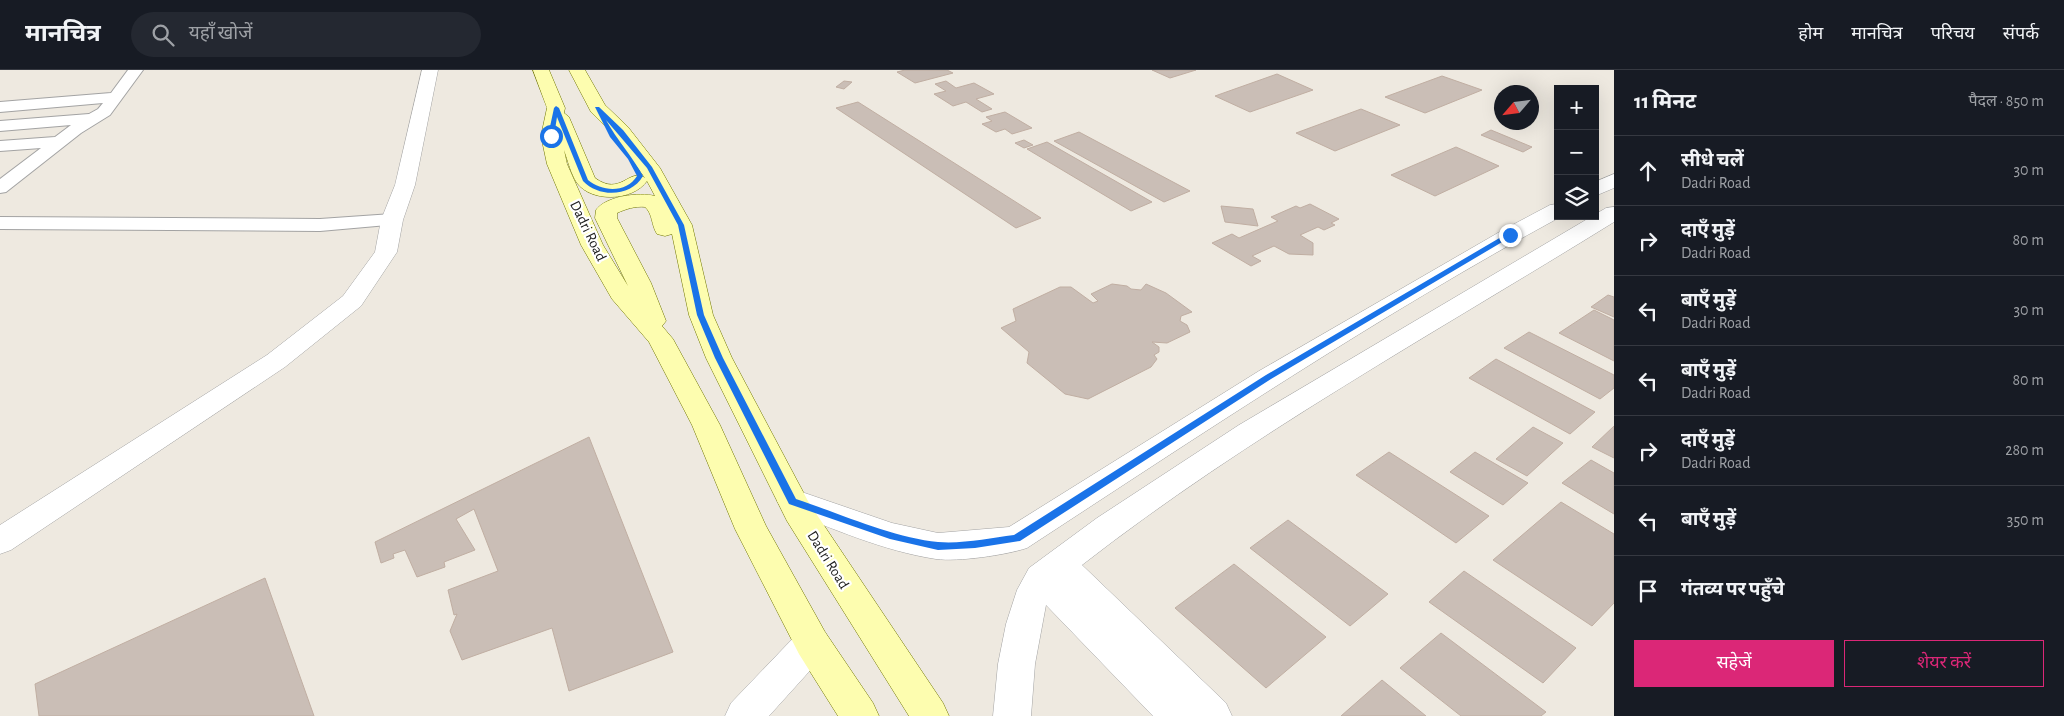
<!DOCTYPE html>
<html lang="hi">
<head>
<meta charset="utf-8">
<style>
  :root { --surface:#171b24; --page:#242831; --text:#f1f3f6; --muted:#9ea1a6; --line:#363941; --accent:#db2777 }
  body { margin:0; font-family:"Alegreya Sans","Noto Sans Devanagari",sans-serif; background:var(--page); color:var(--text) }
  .controls { position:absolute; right:15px; top:15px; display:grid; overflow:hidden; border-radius:0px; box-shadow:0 5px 20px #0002 }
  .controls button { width:45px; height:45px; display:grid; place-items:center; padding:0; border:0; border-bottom:1px solid var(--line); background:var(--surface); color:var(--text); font:25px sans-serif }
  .compass { position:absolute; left:1494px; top:15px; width:45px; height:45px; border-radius:50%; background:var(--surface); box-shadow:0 5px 20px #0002; rotate:242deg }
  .stop { position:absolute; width:15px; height:15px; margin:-11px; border:4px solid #1a73e8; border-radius:50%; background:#fff }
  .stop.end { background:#1a73e8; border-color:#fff; box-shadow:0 1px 5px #0008 }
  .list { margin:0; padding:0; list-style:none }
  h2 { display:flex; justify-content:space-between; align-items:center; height:65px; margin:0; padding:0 20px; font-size:21px }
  h2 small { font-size:16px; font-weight:400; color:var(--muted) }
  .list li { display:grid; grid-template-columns:32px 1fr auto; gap:15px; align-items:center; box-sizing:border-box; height:70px; padding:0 20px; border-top:1px solid var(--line) }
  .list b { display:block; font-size:19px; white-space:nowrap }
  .list p { margin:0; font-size:16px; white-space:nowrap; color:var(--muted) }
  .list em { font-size:16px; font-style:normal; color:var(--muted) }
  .actions { display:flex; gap:10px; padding:15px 20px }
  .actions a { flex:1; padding:11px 0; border:1px solid var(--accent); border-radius:0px; text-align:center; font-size:18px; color:var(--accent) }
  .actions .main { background:var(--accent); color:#fff }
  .icon { flex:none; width:28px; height:28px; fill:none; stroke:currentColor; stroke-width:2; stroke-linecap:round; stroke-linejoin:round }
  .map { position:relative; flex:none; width:1614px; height:646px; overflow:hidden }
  header { display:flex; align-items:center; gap:30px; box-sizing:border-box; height:70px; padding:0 25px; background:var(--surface); border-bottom:1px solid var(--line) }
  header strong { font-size:24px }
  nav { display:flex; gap:28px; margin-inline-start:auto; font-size:18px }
  .search { width:350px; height:45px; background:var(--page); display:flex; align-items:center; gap:12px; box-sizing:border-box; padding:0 18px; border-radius:28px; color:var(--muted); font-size:19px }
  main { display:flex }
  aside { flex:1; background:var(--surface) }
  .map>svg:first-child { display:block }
  .building { fill:#cabeb6; stroke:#c0aea2 }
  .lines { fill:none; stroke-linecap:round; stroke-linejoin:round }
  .minor-casing { stroke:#a3a3a3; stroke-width:2 }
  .tertiary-casing { stroke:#a3a3a3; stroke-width:1 }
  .secondary-casing { stroke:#6f7500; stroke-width:1 }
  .minor { fill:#fff; fill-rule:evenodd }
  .tertiary { fill:#fff; fill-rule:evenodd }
  .secondary { fill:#fdfdaf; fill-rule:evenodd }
  .route { fill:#1a73e8 }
  .labels { text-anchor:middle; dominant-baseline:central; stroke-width:4.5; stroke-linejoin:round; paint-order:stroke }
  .street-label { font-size:15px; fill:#1c1c1c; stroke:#fff }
</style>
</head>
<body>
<header>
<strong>मानचित्र</strong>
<div class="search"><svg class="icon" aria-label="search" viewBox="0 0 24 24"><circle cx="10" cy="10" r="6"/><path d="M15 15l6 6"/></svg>यहाँ खोजें</div>
<nav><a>होम</a><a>मानचित्र</a><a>परिचय</a><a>संपर्क</a></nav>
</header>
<main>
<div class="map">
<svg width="1614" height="646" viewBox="0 0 1614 646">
  <rect width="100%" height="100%" fill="#eee9e0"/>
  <g class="building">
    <polygon points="905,0 947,0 953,3 915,13 897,2"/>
    <polygon points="1152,0 1196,0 1170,8"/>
    <polygon points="1277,4 1313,20 1250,42 1215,26"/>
    <polygon points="1442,6 1482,20 1425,43 1385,27"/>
    <polygon points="844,11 852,12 844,19 836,17"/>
    <polygon points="946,11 956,18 974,13 994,24 976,29 992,39 982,42 966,32 953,36 934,24 946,21 935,14"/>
    <polygon points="858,32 1041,148 1016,158 836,38"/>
    <polygon points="1361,39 1400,55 1335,81 1296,63"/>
    <polygon points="1005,42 1032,58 1012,64 1005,59 996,62 982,54 992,51 986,47"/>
    <polygon points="1491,60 1532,77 1523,82 1481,65"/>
    <polygon points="1079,62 1190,121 1164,132 1054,71"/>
    <polygon points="1024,70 1033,75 1024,78 1015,73"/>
    <polygon points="1047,72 1152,132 1131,141 1027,79"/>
    <polygon points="1456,77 1499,96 1435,126 1391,105"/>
    <polygon points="1310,134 1339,149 1331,153 1335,155 1324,160 1318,157 1300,165 1313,173 1313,185 1289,184 1274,176 1252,186 1261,191 1251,196 1212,173 1232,164 1239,168 1278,151 1271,147 1296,136 1300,138"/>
    <polygon points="1221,136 1253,139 1258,156 1225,152"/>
    <polygon points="1112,214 1127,216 1131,219 1141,220 1146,214 1166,223 1192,242 1181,246 1180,251 1187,255 1190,262 1167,273 1152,272 1159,277 1159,282 1154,285 1157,289 1151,297 1088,329 1065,324 1027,293 1029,282 1001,258 1016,251 1013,239 1060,217 1071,217 1093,233 1098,231 1091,224"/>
    <polygon points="1608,225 1614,227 1614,247 1591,237"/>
    <polygon points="1594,240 1614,250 1614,291 1559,263"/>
    <polygon points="1529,262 1614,305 1614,318 1600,329 1504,278"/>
    <polygon points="1496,289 1595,342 1570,364 1469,308"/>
    <polygon points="1614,356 1614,388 1592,377"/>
    <polygon points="1533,357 1563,373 1527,406 1496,389"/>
    <polygon points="589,367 673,582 569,621 552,558 462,590 450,561 457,544 454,545 448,520 498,501 474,439 456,449 475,480 444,492 445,497 417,507 405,480 393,484 394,488 381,493 375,472"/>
    <polygon points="1389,382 1489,446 1456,473 1356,405"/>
    <polygon points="1475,382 1528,413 1503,435 1450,402"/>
    <polygon points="1591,390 1614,403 1614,444 1562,413"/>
    <polygon points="1561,432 1614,464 1614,533 1592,556 1493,490"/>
    <polygon points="1288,450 1388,524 1350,556 1250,478"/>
    <polygon points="1234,494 1326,567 1266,618 1175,538"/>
    <polygon points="1464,501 1576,578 1543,613 1429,532"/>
    <polygon points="265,508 314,646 39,646 35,614"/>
    <polygon points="1441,563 1546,642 1541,646 1461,646 1400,598"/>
    <polygon points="1382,610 1426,646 1341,646"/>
  </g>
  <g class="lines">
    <g class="minor-casing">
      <g id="minor">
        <polygon points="128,0 143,0 110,45 81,63 6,122 0,123 0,109 41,78 0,81 0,71 55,67 71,55 0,61 0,51 89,44 98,39 103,33 0,42 0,32 111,23"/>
        <polygon points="392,144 399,146 401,150 399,154 320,161 0,159 0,147 320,149"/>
      </g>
    </g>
    <g class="tertiary-casing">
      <g id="tertiary">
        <polygon points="422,0 438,0 415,115 403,150 397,182 361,236 285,297 11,480 0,484 0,455 267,285 343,226 375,182 381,150 395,115"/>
        <polygon points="1614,104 1614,118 1595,126 1595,112"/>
        <path d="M 1558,134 L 1558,146 L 1562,146 C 1378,246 1203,363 1027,478 C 1006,485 958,492 936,489 C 883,481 832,458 782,439 L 777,431 L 782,423 L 793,419 L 892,453 L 938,463 L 1009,457 L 1259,301 L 1503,160 L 1550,135 Z"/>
        <path d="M 1614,137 L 1614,152 C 1435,263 1249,365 1082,495 L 1226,633 L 1232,646 L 1153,646 L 1046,535 L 1035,594 L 1031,646 L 993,646 L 998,594 L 1006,554 L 1017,520 L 1029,498 L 1097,448 L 1239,355 L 1606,138 Z"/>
        <polygon points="812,557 825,562 830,573 825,584 769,646 725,646 731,633 799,562"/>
      </g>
    </g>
    <g class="secondary-casing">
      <path id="secondary" d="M 533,0 L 549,0 L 565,38 L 564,43 L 569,47 L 595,108 C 621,127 629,97 645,108 L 614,65 L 591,42 L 569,0 L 585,0 L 605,35 L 628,57 L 660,98 L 692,155 L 713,245 L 732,288 L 809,433 L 943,633 L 949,646 L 909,646 L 787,451 L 706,288 L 689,245 L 672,164 L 665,166 L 657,164 C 651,155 653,144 645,137 C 635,136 626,139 617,143 L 617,148 L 651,213 L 666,251 L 662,256 L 673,269 L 720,355 L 766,456 L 825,562 L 873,633 L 879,646 L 838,646 L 799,584 L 735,459 L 692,355 L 649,272 L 612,229 L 581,175 L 547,94 L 541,66 L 547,38 ZM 564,80 C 568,91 571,104 577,113 C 592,133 633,131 647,111 L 655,126 C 639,122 606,126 596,140 L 595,148 L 628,216 L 603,175 L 567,94 Z"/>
    </g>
    <use href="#minor" class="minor"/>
    <use href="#tertiary" class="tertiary"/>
    <use href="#secondary" class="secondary"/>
  </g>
  <path class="route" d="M 556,36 L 559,38 L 588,110 C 602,122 627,123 637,106 L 628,89 L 610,67 L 595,37 L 599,37 L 623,60 L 652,97 L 684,155 L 704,245 L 723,288 L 796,429 C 838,443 894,468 938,472 C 963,474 990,468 1014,465 L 1266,305 L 1508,163 L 1514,165 L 1271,309 L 1020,471 L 975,478 L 938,480 L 890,469 L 789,434 L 715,288 L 697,245 L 678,155 L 647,98 L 606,50 C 617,70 632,86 643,106 C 631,127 599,128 583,111 L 557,47 L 554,66 L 551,68 L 548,66 L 554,38 Z"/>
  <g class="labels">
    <g class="street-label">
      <text transform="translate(588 161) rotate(64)">Dadri Road</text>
      <text transform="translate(828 490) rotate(58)">Dadri Road</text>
    </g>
  </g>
</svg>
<div class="controls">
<button>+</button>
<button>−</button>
<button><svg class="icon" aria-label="layers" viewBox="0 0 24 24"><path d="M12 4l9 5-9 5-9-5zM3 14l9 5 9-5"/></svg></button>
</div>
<svg class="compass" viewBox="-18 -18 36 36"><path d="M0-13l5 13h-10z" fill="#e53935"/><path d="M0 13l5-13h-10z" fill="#9ea1a6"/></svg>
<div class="stop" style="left:551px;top:66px"></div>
<div class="stop end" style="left:1510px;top:165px"></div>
</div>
<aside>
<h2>11 मिनट<small>पैदल · 850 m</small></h2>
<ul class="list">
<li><svg class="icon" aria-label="ahead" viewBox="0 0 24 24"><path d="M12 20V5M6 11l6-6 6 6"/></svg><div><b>सीधे चलें</b><p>Dadri Road</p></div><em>30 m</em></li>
<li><svg class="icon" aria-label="right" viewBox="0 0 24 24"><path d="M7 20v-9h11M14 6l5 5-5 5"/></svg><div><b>दाएँ मुड़ें</b><p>Dadri Road</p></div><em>80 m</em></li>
<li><svg class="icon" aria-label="left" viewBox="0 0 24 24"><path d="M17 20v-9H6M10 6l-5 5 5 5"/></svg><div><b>बाएँ मुड़ें</b><p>Dadri Road</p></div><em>30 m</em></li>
<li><svg class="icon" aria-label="left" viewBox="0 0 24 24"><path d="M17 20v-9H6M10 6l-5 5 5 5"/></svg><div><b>बाएँ मुड़ें</b><p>Dadri Road</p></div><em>80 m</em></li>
<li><svg class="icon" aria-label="right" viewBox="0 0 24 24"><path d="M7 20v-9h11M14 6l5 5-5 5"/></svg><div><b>दाएँ मुड़ें</b><p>Dadri Road</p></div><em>280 m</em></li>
<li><svg class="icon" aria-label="left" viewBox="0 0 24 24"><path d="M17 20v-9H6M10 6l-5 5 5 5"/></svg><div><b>बाएँ मुड़ें</b></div><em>350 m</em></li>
<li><svg class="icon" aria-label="arrive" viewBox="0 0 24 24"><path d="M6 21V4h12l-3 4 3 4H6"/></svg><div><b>गंतव्य पर पहुँचे</b></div></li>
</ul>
<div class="actions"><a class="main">सहेजें</a><a>शेयर करें</a></div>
</aside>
</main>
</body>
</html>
